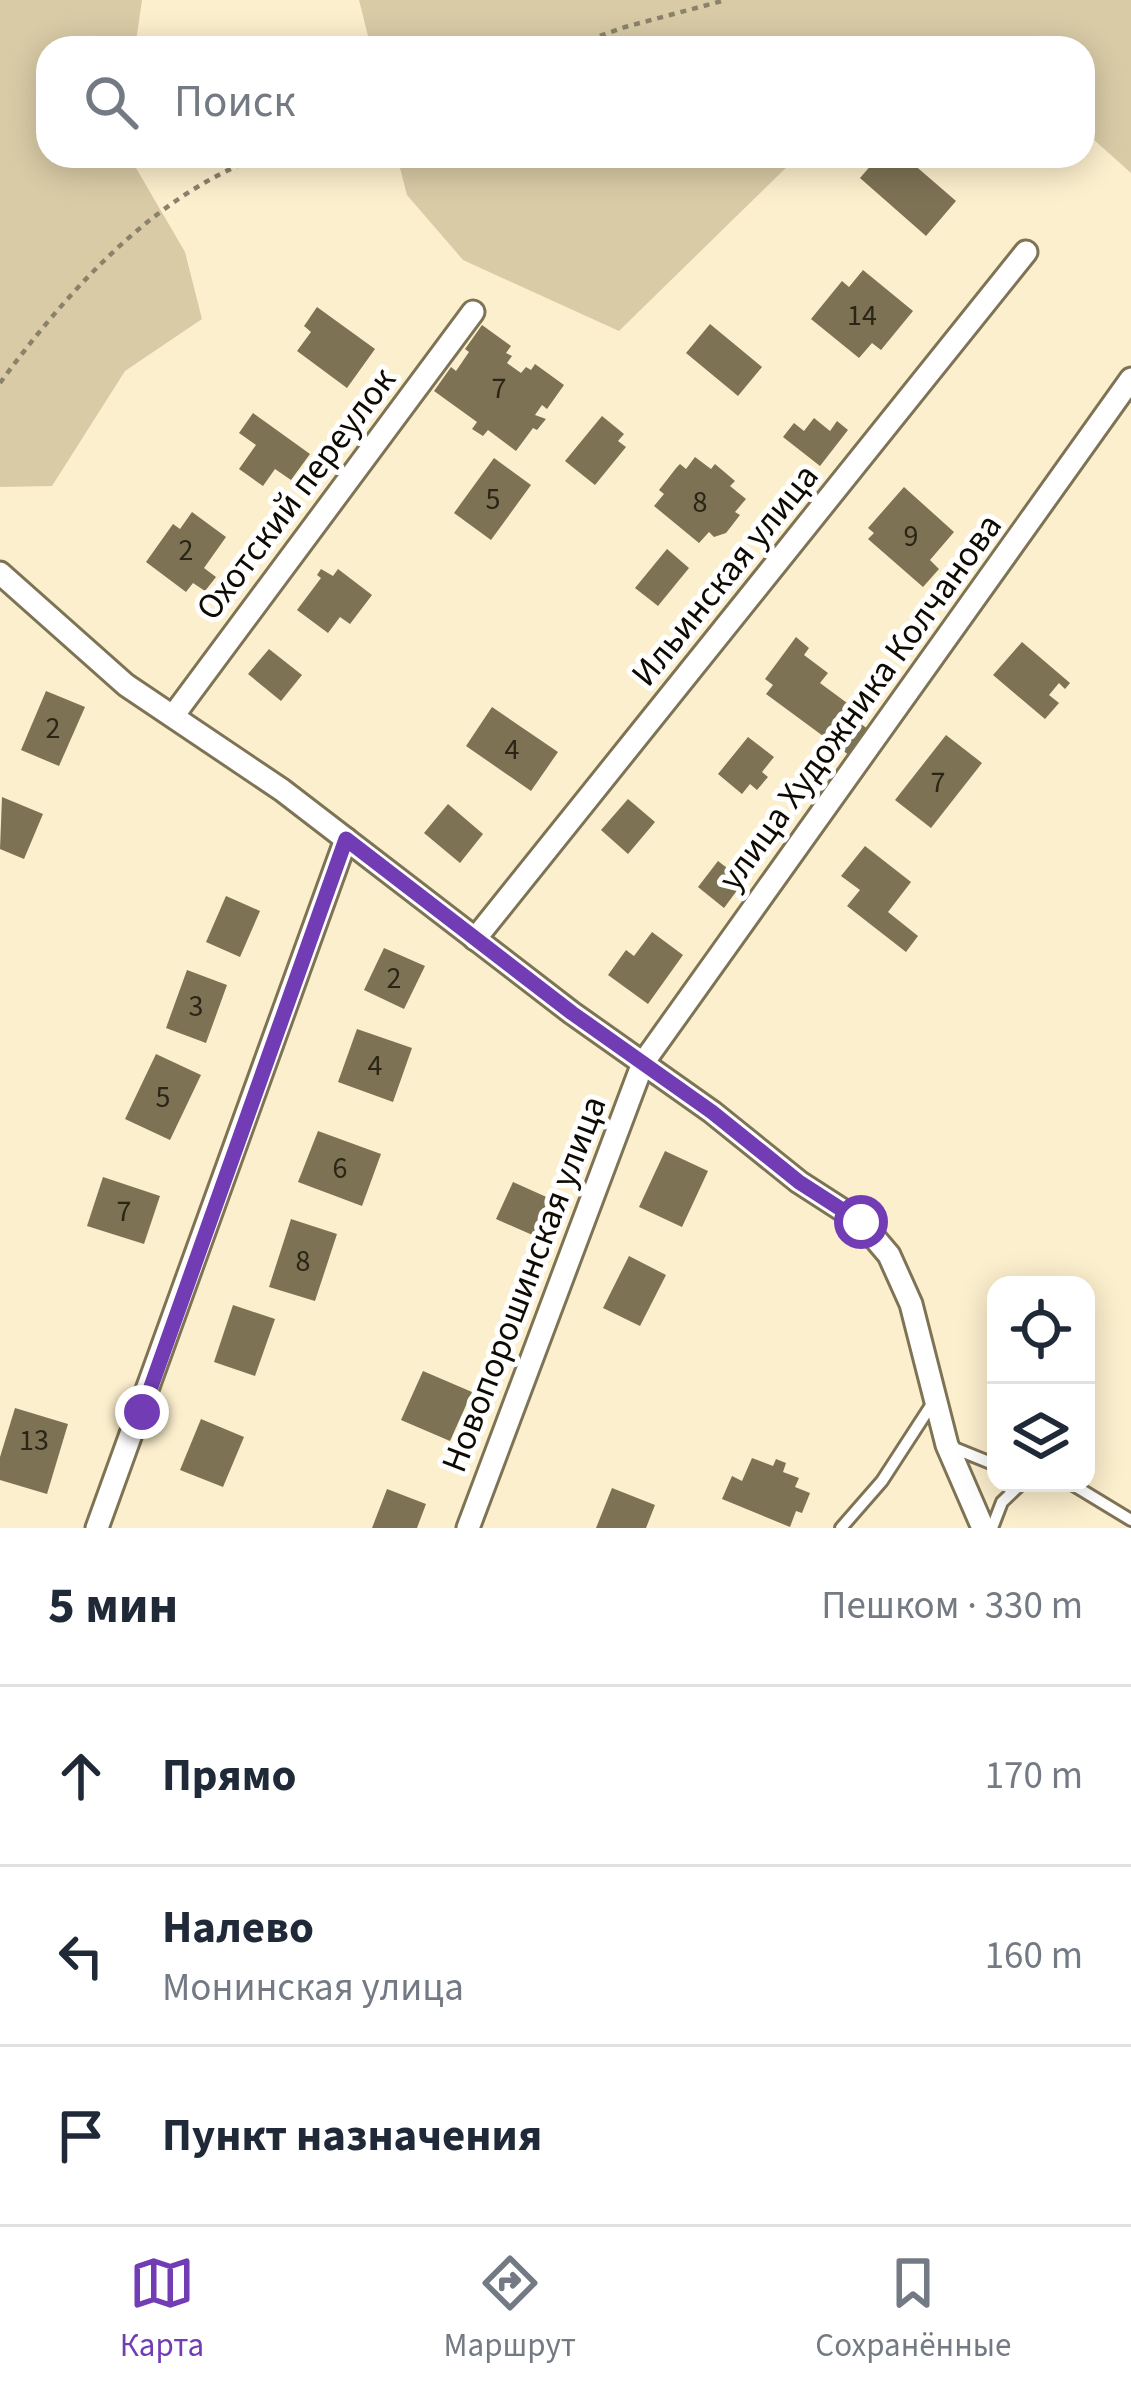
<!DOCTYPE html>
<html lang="ru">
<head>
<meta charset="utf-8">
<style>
  :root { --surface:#fff; --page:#f6f6f7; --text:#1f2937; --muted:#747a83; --line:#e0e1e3; --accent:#723db4 }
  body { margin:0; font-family:"Source Sans 3",sans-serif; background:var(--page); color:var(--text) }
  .controls { position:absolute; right:36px; bottom:36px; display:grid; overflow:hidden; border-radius:24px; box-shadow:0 6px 30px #0003 }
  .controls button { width:108px; height:108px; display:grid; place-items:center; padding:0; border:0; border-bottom:3px solid var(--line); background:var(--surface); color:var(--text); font:60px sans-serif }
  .stop { position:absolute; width:36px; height:36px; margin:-27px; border:9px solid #723db4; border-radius:50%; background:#fff }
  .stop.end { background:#723db4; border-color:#fff; box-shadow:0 3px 12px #0008 }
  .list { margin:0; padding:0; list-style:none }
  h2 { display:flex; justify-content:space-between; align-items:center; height:156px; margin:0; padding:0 48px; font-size:51px }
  h2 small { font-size:39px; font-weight:400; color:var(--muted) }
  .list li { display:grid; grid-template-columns:78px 1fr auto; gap:36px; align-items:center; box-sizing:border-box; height:180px; padding:0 48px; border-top:3px solid var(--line) }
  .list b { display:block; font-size:45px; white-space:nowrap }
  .list p { margin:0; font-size:39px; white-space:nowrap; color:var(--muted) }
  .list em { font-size:39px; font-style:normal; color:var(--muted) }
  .icon { flex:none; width:66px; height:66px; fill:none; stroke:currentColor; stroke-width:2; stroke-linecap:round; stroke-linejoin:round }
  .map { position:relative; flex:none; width:1131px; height:1528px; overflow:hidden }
  .search { position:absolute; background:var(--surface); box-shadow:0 6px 30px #0003; left:36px; right:36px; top:36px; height:132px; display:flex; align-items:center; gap:30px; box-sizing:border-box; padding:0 42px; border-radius:36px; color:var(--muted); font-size:45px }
  .sheet { height:696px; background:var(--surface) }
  nav { display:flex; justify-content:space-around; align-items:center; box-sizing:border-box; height:168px; border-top:3px solid var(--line); background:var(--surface); font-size:33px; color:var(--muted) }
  nav a { display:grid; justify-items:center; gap:6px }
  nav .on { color:var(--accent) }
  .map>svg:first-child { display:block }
  .green { fill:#d9cba6 }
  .building { fill:#7d7254 }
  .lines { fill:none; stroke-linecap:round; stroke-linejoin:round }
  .lane-casing { stroke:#7e7355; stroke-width:16 }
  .street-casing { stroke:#7e7355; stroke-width:27 }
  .path { stroke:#8b826c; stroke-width:4.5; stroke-dasharray:6 6; stroke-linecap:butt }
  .lane { stroke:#fff; stroke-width:10 }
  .street { stroke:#fff; stroke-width:21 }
  .route { stroke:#723db4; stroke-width:15 }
  .labels { text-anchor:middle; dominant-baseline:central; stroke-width:10; stroke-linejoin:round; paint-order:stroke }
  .number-label { font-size:30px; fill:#2a2516 }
  .street-label { font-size:36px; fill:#0f0b02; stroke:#fff }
</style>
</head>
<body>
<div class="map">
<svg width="1131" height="1528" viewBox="0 0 1131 1528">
  <rect width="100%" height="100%" fill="#fcefcd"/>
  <g class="green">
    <polygon points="0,0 142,0 135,48 48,48 48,156 129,156 185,252 202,319 125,371 52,486 0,487"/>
    <polygon points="359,0 1131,0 1131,173 1083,130 1083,48 955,48 916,41 908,48 371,48"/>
    <polygon points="397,156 798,156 619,331 463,260 407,195"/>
  </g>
  <g class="building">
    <polygon points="879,156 904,156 956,201 926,236 860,178"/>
    <polygon points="863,270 913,311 881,350 872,343 859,358 811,319 842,281 849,287"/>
    <polygon points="317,307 375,349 347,388 297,351 311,332 304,326"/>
    <polygon points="710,324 762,367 738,396 686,353"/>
    <polygon points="482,325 511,346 506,353 512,356 507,363 521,373 526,367 531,370 535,364 564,385 547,409 542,405 535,415 546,419 537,430 533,428 516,451 488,430 483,436 472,429 477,422 434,391 451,367 456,371 469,352 465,349"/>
    <polygon points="253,413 310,454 291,480 275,469 263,486 239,469 256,445 239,433"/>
    <polygon points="602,416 624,434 618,441 626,447 595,485 565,461"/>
    <polygon points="814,418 830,431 837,421 848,430 820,466 783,437 794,423 804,431"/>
    <polygon points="695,457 711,469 715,464 735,481 730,486 746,499 735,512 740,515 726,533 714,537 709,532 699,543 654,506 664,494 659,490 677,467 680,464 686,469"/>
    <polygon points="494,458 531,485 491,540 454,513"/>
    <polygon points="904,487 954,532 930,560 939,569 923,587 868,539 874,533 868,528"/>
    <polygon points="192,512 226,537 204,568 216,577 205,591 193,583 186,592 146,562 173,524 180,529"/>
    <polygon points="667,549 689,568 658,606 635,588"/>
    <polygon points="321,569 333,576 338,569 372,595 350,624 340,617 328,633 297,610 321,578 317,575"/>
    <polygon points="796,637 809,648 804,655 828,673 820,683 866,717 861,724 876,735 857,761 766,694 773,685 765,679"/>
    <polygon points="1022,642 1070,683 1065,689 1059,683 1049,695 1059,703 1045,719 993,675"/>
    <polygon points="269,649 302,675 281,701 248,674"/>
    <polygon points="46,691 85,707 59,766 21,750"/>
    <polygon points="492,707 558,752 531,791 466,746"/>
    <polygon points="946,735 982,763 931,828 895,800"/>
    <polygon points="748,737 774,757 762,772 768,777 757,790 750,784 742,794 718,774"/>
    <polygon points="2,797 43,814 24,859 0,849"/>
    <polygon points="628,799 655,822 628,854 601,830"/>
    <polygon points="448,804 483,834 460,863 424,833"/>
    <polygon points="865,846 911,882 888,912 918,936 906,952 847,906 860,890 841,876"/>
    <polygon points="718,861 744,881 724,908 698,887"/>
    <polygon points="226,896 260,911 240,957 206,942"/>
    <polygon points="652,932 683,955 648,1004 608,975 626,950 634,956"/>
    <polygon points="384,948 425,966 404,1009 364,990"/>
    <polygon points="187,970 227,985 206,1043 166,1028"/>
    <polygon points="357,1029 412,1048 393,1102 338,1082"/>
    <polygon points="156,1054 201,1075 170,1140 125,1119"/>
    <polygon points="318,1131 381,1154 362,1206 298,1182"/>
    <polygon points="665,1151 708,1171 682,1227 639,1207"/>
    <polygon points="103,1177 160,1196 144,1244 87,1226"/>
    <polygon points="513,1182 562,1204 546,1241 496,1219"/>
    <polygon points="291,1219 337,1234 315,1301 269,1287"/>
    <polygon points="629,1256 666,1275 640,1326 603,1308"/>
    <polygon points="233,1305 275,1319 255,1376 214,1362"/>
    <polygon points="423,1371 472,1392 450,1441 401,1420"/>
    <polygon points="15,1408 68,1424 47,1494 0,1480 0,1457"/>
    <polygon points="201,1419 244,1437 223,1487 180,1470"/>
    <polygon points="752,1458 773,1466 776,1459 786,1463 783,1472 799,1478 795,1487 810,1493 802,1513 796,1511 790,1527 722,1499 732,1476 742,1481"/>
    <polygon points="612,1488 655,1505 646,1528 596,1528"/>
    <polygon points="387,1489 426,1504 417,1528 372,1528"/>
  </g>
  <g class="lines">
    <g class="lane-casing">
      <g id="lane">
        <polyline points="949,1446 996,1465"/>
        <polyline points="1070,1483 1131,1520"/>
        <polyline points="841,1528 882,1481 932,1404"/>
        <polyline points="992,1528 1002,1502 1022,1483"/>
      </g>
    </g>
    <g class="street-casing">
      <g id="street">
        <polyline points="0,573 126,685 282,790 572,1013 712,1112 799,1182 861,1222 889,1255 911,1304 947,1445 983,1528"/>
        <polyline points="173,716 473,312"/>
        <polyline points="475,939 1026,252"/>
        <polyline points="97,1528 346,839"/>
        <polyline points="468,1528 643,1063 1131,379"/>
      </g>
    </g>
    <g class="path">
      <polyline points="566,48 625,27 726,0"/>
      <path d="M 0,383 C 66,293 154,194 262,156"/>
    </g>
    <use href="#lane" class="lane"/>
    <use href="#street" class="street"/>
  </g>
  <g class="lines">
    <polyline class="route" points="142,1412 346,839 572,1013 712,1112 799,1182 861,1222"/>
  </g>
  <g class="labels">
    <g class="number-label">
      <text x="862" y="315">14</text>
      <text x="499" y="388">7</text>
      <text x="493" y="499">5</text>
      <text x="700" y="502">8</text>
      <text x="911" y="536">9</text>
      <text x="186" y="550">2</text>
      <text x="53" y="728">2</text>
      <text x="512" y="749">4</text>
      <text x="938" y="782">7</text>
      <text x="394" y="978">2</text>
      <text x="196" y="1006">3</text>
      <text x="375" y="1065">4</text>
      <text x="163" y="1097">5</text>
      <text x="340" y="1168">6</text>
      <text x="124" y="1211">7</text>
      <text x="303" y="1261">8</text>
      <text x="34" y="1440">13</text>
    </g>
    <g class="street-label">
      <text transform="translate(296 494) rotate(-53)">Охотский переулок</text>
      <text transform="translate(725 575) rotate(-51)">Ильинская улица</text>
      <text transform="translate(860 702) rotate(-54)">улица Художника Колчанова</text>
      <text transform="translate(524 1284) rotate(-69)">Новопорошинская улица</text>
    </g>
  </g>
</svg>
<div class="controls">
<button><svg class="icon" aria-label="locate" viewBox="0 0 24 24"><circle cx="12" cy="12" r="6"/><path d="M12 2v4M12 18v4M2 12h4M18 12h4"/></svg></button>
<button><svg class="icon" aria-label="layers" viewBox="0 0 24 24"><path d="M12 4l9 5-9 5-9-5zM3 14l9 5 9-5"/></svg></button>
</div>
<div class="stop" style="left:861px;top:1222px"></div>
<div class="stop end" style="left:142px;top:1412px"></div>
<div class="search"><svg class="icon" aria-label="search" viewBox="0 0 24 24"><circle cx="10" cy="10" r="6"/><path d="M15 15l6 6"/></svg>Поиск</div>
</div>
<section class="sheet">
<h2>5 мин<small>Пешком · 330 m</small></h2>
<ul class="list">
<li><svg class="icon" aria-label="ahead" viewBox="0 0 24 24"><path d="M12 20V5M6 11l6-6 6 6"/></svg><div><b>Прямо</b></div><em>170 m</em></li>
<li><svg class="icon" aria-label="left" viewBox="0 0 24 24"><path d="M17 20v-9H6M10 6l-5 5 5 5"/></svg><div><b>Налево</b><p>Монинская улица</p></div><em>160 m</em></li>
<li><svg class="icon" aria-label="arrive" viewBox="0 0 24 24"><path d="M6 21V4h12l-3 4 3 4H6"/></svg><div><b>Пункт назначения</b></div></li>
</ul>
</section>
<nav>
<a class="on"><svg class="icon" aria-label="map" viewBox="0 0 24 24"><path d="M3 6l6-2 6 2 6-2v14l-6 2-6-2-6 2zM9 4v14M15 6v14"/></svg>Карта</a>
<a><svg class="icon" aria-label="directions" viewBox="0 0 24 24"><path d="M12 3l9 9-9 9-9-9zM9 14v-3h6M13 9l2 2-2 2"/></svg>Маршрут</a>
<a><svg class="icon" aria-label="saved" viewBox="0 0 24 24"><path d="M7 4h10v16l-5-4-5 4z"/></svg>Сохранённые</a>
</nav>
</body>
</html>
